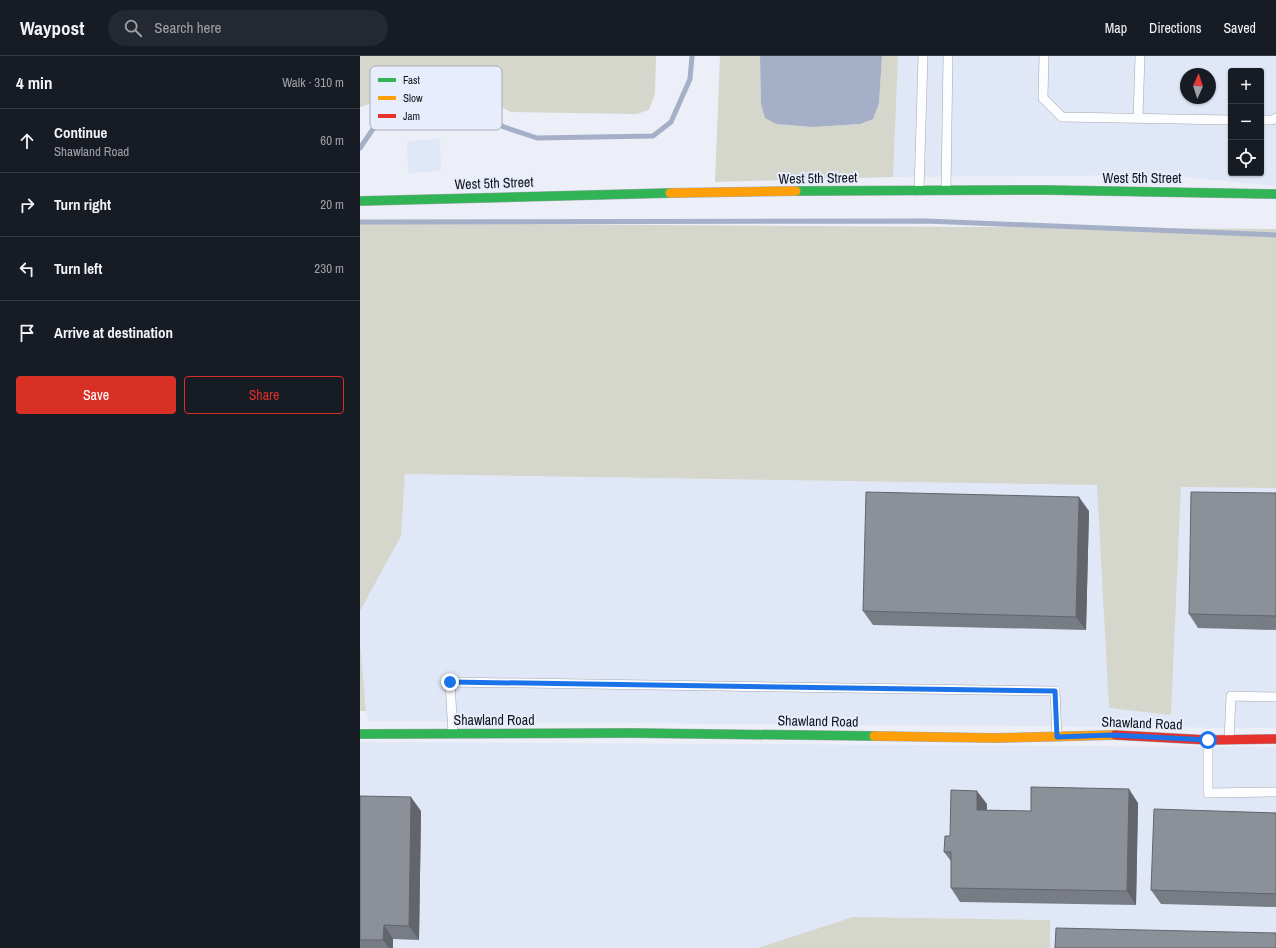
<!DOCTYPE html>
<html lang="en">
<head>
<meta charset="utf-8">
<style>
  :root { --surface:#171b24; --page:#242831; --text:#f1f3f6; --muted:#9ea1a6; --line:#363941; --accent:#d93025 }
  body { margin:0; font-family:"Archivo Narrow",sans-serif; background:var(--page); color:var(--text) }
  .controls { position:absolute; right:12px; top:12px; display:grid; overflow:hidden; border-radius:4px; box-shadow:0 1px 3px #0004 }
  .controls button { width:36px; height:36px; display:grid; place-items:center; padding:0; border:0; border-bottom:1px solid var(--line); background:var(--surface); color:var(--text); font:20px sans-serif }
  .compass { position:absolute; left:820px; top:12px; width:36px; height:36px; border-radius:50%; background:var(--surface); box-shadow:0 1px 3px #0004; rotate:3deg }
  .stop { position:absolute; width:12px; height:12px; margin:-9px; border:3px solid #1a73e8; border-radius:50%; background:#fff }
  .stop.end { background:#1a73e8; border-color:#fff; box-shadow:0 1px 4px #0008 }
  .list { margin:0; padding:0; list-style:none }
  h2 { display:flex; justify-content:space-between; align-items:center; height:52px; margin:0; padding:0 16px; font-size:17px }
  h2 small { font-size:13px; font-weight:400; color:var(--muted) }
  .list li { display:grid; grid-template-columns:26px 1fr auto; gap:12px; align-items:center; box-sizing:border-box; height:64px; padding:0 16px; border-top:1px solid var(--line) }
  .list b { display:block; font-size:15px; white-space:nowrap }
  .list p { margin:0; font-size:13px; white-space:nowrap; color:var(--muted) }
  .list em { font-size:13px; font-style:normal; color:var(--muted) }
  .actions { display:flex; gap:8px; padding:12px 16px }
  .actions a { flex:1; padding:9px 0; border:1px solid var(--accent); border-radius:4px; text-align:center; font-size:14px; color:var(--accent) }
  .actions .main { background:var(--accent); color:#fff }
  .icon { flex:none; width:22px; height:22px; fill:none; stroke:currentColor; stroke-width:2; stroke-linecap:round; stroke-linejoin:round }
  .map { position:relative; flex:none; width:916px; height:892px; overflow:hidden }
  header { display:flex; align-items:center; gap:24px; box-sizing:border-box; height:56px; padding:0 20px; background:var(--surface); border-bottom:1px solid var(--line) }
  header strong { font-size:19px }
  nav { display:flex; gap:22px; margin-inline-start:auto; font-size:14px }
  .search { width:280px; height:36px; background:var(--page); display:flex; align-items:center; gap:10px; box-sizing:border-box; padding:0 14px; border-radius:22px; color:var(--muted); font-size:15px }
  main { display:flex }
  aside { flex:1; background:var(--surface) }
  .map>svg:first-child { display:block }
  .built { fill:#e0e7f7; fill-rule:evenodd }
  .green { fill:#d5d6cc }
  .water { fill:#a5afc8 }
  .lines { fill:none; stroke-linecap:round; stroke-linejoin:round }
  .stream { stroke:#a5afc8; stroke-width:5 }
  .lane-casing { stroke:#a4a7ad; stroke-width:10 }
  .fast-casing { stroke:#a4a7ad; stroke-width:10 }
  .slow-casing { stroke:#a4a7ad; stroke-width:10 }
  .jam-casing { stroke:#a4a7ad; stroke-width:10 }
  .lane { stroke:#fcfdfe; stroke-width:9 }
  .fast { stroke:#30b455; stroke-width:9 }
  .slow { stroke:#ff9f0a; stroke-width:9 }
  .jam { stroke:#e5322d; stroke-width:9 }
  .wall { fill:#787c84 }
  .shaded-wall { fill:#62656b }
  .building { fill:#8c9099; stroke:#62656b }
  .route { stroke:#1a73e8; stroke-width:5 }
  .labels { text-anchor:middle; dominant-baseline:central; stroke-width:4; stroke-linejoin:round; paint-order:stroke }
  .street-label { font-size:14px; fill:#14161b; stroke:#e7edfc }
  .key { fill:#e7edfc; stroke:#a8acb8; stroke-width:1 }
  .key-label { font-size:11px; fill:#14161b }
</style>
</head>
<body>
<header>
<strong>Waypost</strong>
<div class="search"><svg class="icon" aria-label="search" viewBox="0 0 24 24"><circle cx="10" cy="10" r="6"/><path d="M15 15l6 6"/></svg>Search here</div>
<nav><a>Map</a><a>Directions</a><a>Saved</a></nav>
</header>
<main>
<aside>
<h2>4 min<small>Walk · 310 m</small></h2>
<ul class="list">
<li><svg class="icon" aria-label="ahead" viewBox="0 0 24 24"><path d="M12 20V5M6 11l6-6 6 6"/></svg><div><b>Continue</b><p>Shawland Road</p></div><em>60 m</em></li>
<li><svg class="icon" aria-label="right" viewBox="0 0 24 24"><path d="M7 20v-9h11M14 6l5 5-5 5"/></svg><div><b>Turn right</b></div><em>20 m</em></li>
<li><svg class="icon" aria-label="left" viewBox="0 0 24 24"><path d="M17 20v-9H6M10 6l-5 5 5 5"/></svg><div><b>Turn left</b></div><em>230 m</em></li>
<li><svg class="icon" aria-label="arrive" viewBox="0 0 24 24"><path d="M6 21V4h12l-3 4 3 4H6"/></svg><div><b>Arrive at destination</b></div></li>
</ul>
<div class="actions"><a class="main">Save</a><a>Share</a></div>
</aside>
<div class="map">
<svg width="916" height="892" viewBox="0 0 916 892">
  <rect width="100%" height="100%" fill="#eceff7"/>
  <g class="built">
    <path d="M 538,0 L 916,0 L 916,130 L 803,119 L 533,121 ZM 871,15 L 901,15 L 901,117 L 871,117 ZM 826,18 L 850,18 L 850,42 L 826,42 Z"/>
    <polygon points="80,83 81,115 48,117 47,85"/>
    <polygon points="45,418 738,429 749,652 811,659 821,431 916,432 916,672 9,665 6,655 0,587 0,555 41,480"/>
    <polygon points="0,686 916,691 916,892 690,892 689,864 493,861 397,892 0,892"/>
  </g>
  <g class="green">
    <polygon points="0,0 296,0 295,38 289,54 277,58 151,56 116,38 60,31 0,51"/>
    <polygon points="360,0 400,0 401,48 416,68 453,71 500,68 519,47 522,0 538,0 533,121 355,126"/>
    <polygon points="0,167 916,173 916,432 821,431 811,659 749,652 737,429 45,418 41,480 0,555"/>
    <polygon points="0,587 6,655 0,655"/>
    <polygon points="493,861 690,864 690,892 397,892"/>
  </g>
  <polygon class="water" points="400,0 522,0 519,47 513,63 500,68 453,71 416,68 405,62 401,48"/>
  <g class="lines">
    <g class="stream">
      <polyline points="0,92 17,67 38,53 63,48 98,50 121,58 144,71 177,82 293,80 311,66 330,23 332,0"/>
      <polyline points="0,166 566,165 916,179"/>
    </g>
    <g class="lane-casing">
      <g id="lane">
        <polyline points="684,0 683,42 702,61 871,64"/>
        <polyline points="778,62 780,0"/>
        <polyline points="901,64 912,64 916,62"/>
        <polyline points="586,134 588,0"/>
        <polyline points="559,135 563,0"/>
        <polyline points="93,678 90,626 695,635 697,681"/>
        <polyline points="848,684 848,737 916,736"/>
        <polyline points="869,684 871,640 916,641"/>
      </g>
    </g>
    <g class="fast-casing">
      <g id="fast">
        <polyline points="436,135 687,134 916,138"/>
        <polyline points="0,145 310,137"/>
        <polyline points="0,678 272,677 514,680"/>
      </g>
    </g>
    <g class="slow-casing">
      <g id="slow">
        <polyline points="310,137 436,135"/>
        <polyline points="514,680 634,682 755,679"/>
      </g>
    </g>
    <g class="jam-casing">
      <polyline id="jam" points="755,679 848,684 916,683"/>
    </g>
    <use href="#lane" class="lane"/>
    <use href="#fast" class="fast"/>
    <use href="#slow" class="slow"/>
    <use href="#jam" class="jam"/>
  </g>
  <g class="wall">
    <polygon points="916,437 916,574 838,572 829,558"/>
    <polygon points="729,455 726,574 513,569 503,555"/>
    <polygon points="0,740 61,755 59,884 33,883 33,892 0,892"/>
    <polygon points="778,747 776,849 600,846 591,832 591,805 584,796 590,780 627,748 627,754 671,755"/>
    <polygon points="916,757 916,851 801,848 791,834"/>
  </g>
  <g class="shaded-wall">
    <polygon points="719,441 729,455 726,574 716,561"/>
    <polygon points="769,733 778,747 776,849 767,835"/>
    <polygon points="617,735 627,748 626,768 617,754"/>
    <polygon points="51,741 61,755 59,884 49,870"/>
    <polygon points="24,869 33,883 33,892 29,892 23,884"/>
  </g>
  <g class="building">
    <polygon points="506,436 719,441 716,561 503,555"/>
    <polygon points="831,436 916,437 916,560 829,558"/>
    <polygon points="671,731 769,733 767,835 591,832 591,796 584,796 585,780 590,780 591,734 617,735 617,754 671,755"/>
    <polygon points="0,740 51,741 49,870 24,869 23,884 0,884"/>
    <polygon points="794,753 916,757 916,838 791,834"/>
    <polygon points="696,872 916,877 916,892 695,892"/>
  </g>
  <g class="lines">
    <polyline class="route" points="90,626 695,635 697,681 752,679 848,684"/>
  </g>
  <g class="labels">
    <g class="street-label">
      <text transform="translate(458 122) rotate(-1)">West 5th Street</text>
      <text x="782" y="122">West 5th Street</text>
      <text transform="translate(134 127) rotate(-2)">West 5th Street</text>
      <text x="134" y="664">Shawland Road</text>
      <text transform="translate(458 665) rotate(1)">Shawland Road</text>
      <text transform="translate(782 667) rotate(2)">Shawland Road</text>
    </g>
  </g>
  <rect x="10" y="10" width="132" height="64" rx="6" class="key"/>
  <rect x="18" y="22" width="18" height="4" fill="#30b455"/>
  <rect x="18" y="40" width="18" height="4" fill="#ff9f0a"/>
  <rect x="18" y="58" width="18" height="4" fill="#e5322d"/>
  <g class="key-label">
    <text x="43" y="28">Fast</text>
    <text x="43" y="46">Slow</text>
    <text x="43" y="64">Jam</text>
  </g>
</svg>
<div class="controls">
<button>+</button>
<button>−</button>
<button><svg class="icon" aria-label="locate" viewBox="0 0 24 24"><circle cx="12" cy="12" r="6"/><path d="M12 2v4M12 18v4M2 12h4M18 12h4"/></svg></button>
</div>
<svg class="compass" viewBox="-18 -18 36 36"><path d="M0-13l5 13h-10z" fill="#e53935"/><path d="M0 13l5-13h-10z" fill="#9ea1a6"/></svg>
<div class="stop" style="left:848px;top:684px"></div>
<div class="stop end" style="left:90px;top:626px"></div>
</div>
</main>
</body>
</html>
